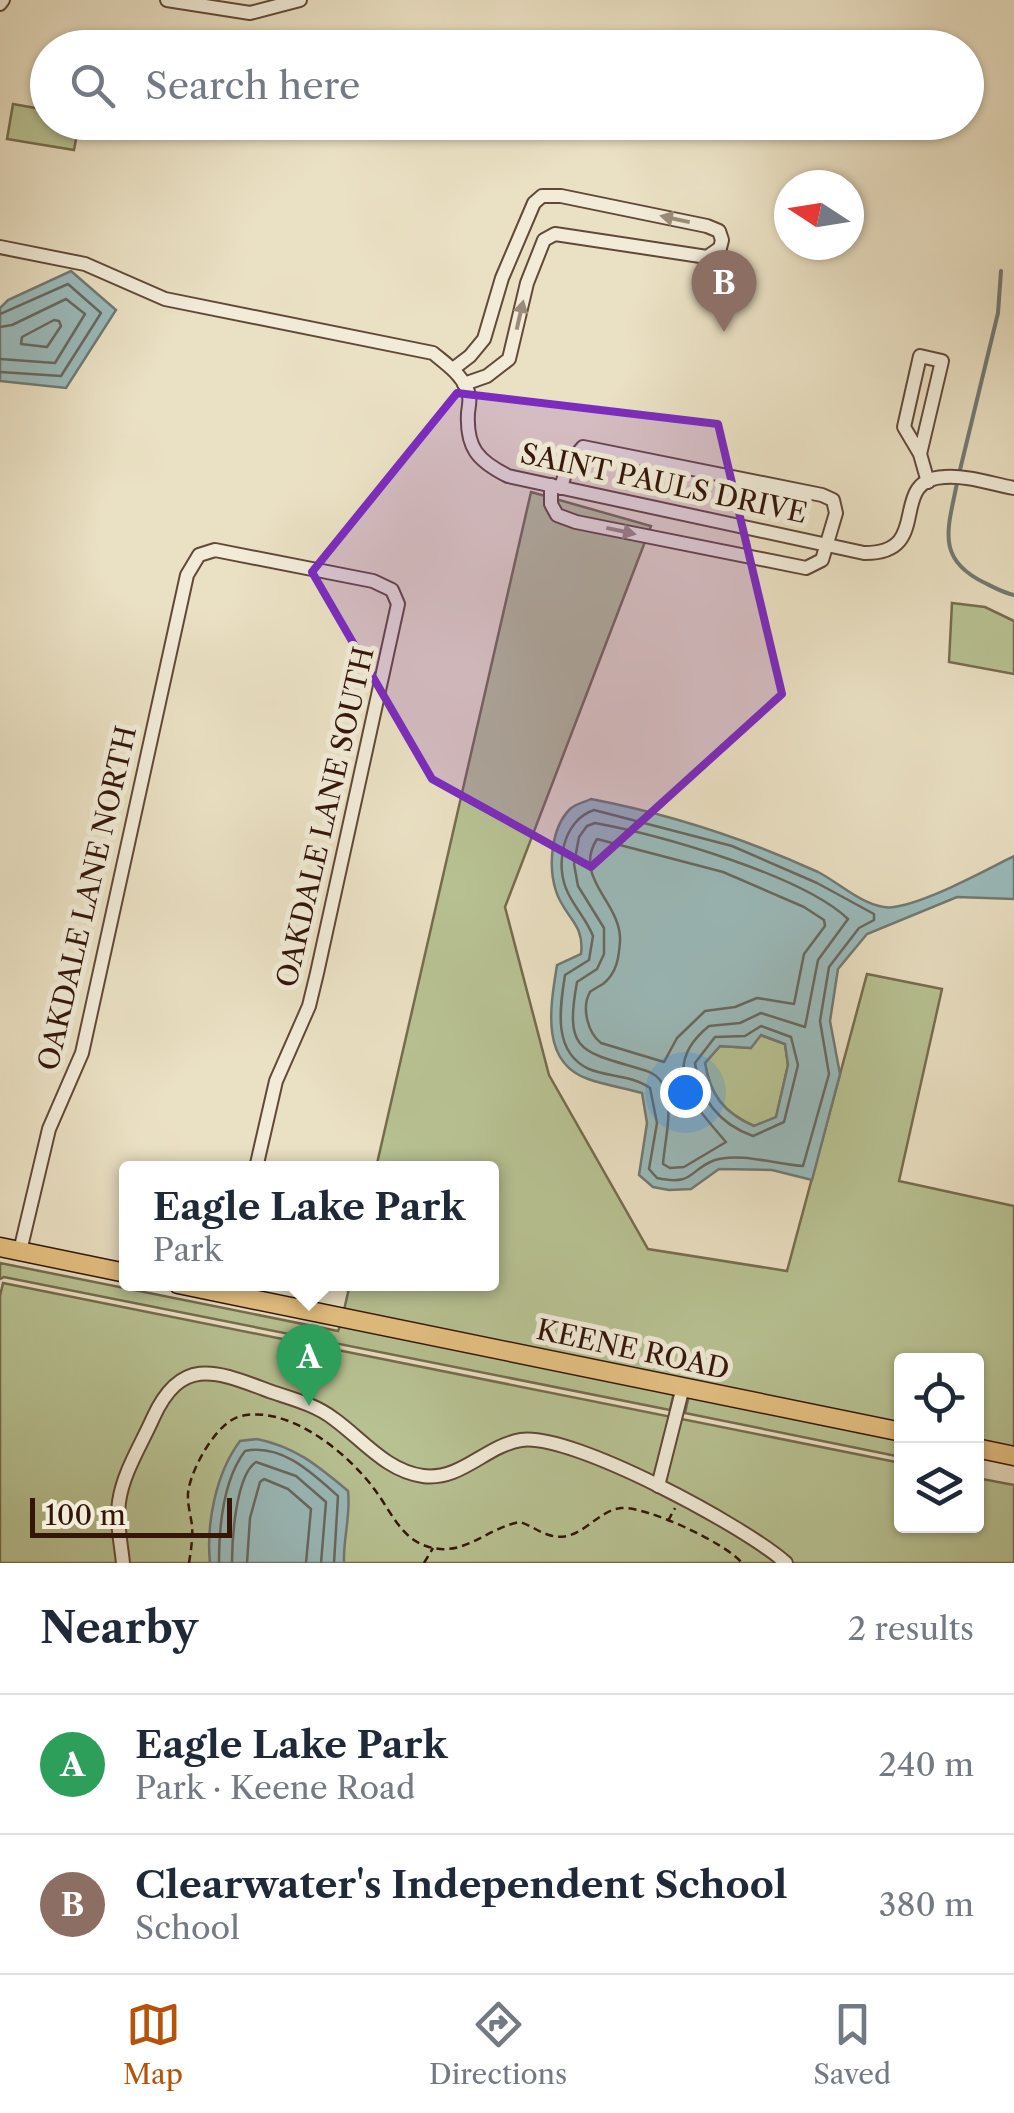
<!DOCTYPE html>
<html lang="en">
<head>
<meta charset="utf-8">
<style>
  :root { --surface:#fff; --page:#f2f2f3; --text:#1f2937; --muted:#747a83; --line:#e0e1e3; --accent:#b45309 }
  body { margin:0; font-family:"Libre Caslon Text",serif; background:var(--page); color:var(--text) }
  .controls { position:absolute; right:30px; bottom:30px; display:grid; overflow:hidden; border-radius:10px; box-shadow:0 2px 8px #0004 }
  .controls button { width:90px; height:90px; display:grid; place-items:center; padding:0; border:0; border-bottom:2px solid var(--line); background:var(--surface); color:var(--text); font:50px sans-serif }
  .compass { position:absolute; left:774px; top:170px; width:90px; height:90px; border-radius:50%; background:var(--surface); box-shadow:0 2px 8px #0004; rotate:282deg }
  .scale { position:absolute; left:30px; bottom:25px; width:202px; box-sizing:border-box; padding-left:10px; border:5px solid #341609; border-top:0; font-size:28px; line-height:35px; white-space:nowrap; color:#341609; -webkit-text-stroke:8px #f1ebd8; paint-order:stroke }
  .you { position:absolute; left:685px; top:1092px; width:35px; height:35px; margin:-25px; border:8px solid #fff; border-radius:50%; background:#1a73e8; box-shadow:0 0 0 15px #1a73e833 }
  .badge { display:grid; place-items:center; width:65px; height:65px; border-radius:50%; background:var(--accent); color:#fff; font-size:32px; font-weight:700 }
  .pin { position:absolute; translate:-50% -82px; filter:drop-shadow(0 2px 5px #0008) }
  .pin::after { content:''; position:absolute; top:52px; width:35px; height:30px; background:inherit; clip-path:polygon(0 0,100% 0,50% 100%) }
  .popup { position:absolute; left:119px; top:1161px; width:380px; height:130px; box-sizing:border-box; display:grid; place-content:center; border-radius:10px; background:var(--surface); filter:drop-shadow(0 2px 8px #0005); font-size:32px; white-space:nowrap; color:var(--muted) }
  .popup b { font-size:38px; color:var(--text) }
  .popup::after { content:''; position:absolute; left:50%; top:100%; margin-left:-20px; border:20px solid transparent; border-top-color:var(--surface) }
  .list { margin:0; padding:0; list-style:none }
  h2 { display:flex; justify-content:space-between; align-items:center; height:130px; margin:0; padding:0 40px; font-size:42px }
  h2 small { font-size:32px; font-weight:400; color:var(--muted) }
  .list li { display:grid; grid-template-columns:65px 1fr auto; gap:30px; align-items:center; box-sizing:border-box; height:140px; padding:0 40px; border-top:2px solid var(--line) }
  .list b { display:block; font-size:38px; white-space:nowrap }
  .list p { margin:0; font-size:32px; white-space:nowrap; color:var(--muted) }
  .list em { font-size:32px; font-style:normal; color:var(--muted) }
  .icon { flex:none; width:55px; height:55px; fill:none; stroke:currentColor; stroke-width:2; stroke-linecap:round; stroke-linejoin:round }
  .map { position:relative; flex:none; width:1014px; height:1563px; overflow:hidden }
  .search { position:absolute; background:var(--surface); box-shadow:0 2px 8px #0004; left:30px; right:30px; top:30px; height:110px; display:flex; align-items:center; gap:25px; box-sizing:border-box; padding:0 35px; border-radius:55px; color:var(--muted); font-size:38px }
  .sheet { height:410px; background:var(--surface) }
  nav { display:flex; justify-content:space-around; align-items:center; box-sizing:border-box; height:140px; border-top:2px solid var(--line); background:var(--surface); font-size:28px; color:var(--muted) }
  nav a { display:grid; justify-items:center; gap:5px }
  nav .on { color:var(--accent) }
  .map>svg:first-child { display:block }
  .green { fill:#b8c293; stroke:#766c4e; stroke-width:2.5 }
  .water { fill:#9bbbbc; stroke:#727974; stroke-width:2.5; fill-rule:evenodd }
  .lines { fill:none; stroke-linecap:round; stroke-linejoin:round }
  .shore { stroke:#686862; stroke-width:2.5 }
  .stream { stroke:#727974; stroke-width:4 }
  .minor-casing { stroke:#624838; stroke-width:16 }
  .major-casing { stroke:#341609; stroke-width:21 }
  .path { stroke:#341609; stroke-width:2.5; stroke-dasharray:8 5; stroke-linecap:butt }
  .minor { stroke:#f1ebd8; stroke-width:12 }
  .major { stroke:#e5c082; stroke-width:18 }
  .oneway { fill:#9c8b7b }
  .marked { fill:#7b2cbf; fill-opacity:0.2; stroke:#7b2cbf; stroke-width:8; stroke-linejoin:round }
  .labels { text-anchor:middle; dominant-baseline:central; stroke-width:10; stroke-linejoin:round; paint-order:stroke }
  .street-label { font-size:28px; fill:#341609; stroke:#f1ebd8 }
</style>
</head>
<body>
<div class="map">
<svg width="1014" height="1563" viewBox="0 0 1014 1563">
  <rect width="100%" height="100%" fill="#eae0c3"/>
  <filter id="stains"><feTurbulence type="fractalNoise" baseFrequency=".002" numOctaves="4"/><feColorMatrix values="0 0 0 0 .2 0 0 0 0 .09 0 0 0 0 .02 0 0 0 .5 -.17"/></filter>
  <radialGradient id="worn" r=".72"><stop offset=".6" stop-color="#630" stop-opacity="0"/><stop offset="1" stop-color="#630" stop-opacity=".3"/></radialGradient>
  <g class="green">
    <polygon points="13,104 47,110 48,122 79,123 74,150 7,139"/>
    <polygon points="531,492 651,526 505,907 549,1075 648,1249 787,1271 867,974 942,989 899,1181 1014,1206 1014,1449 977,1441 976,1360 902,1360 901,1425 344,1310 350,1284 492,1284 492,1168 376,1168"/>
    <polygon points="952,603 985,607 1014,621 1014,674 949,662"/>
    <path d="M 760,1035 L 785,1044 L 788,1065 L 776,1118 L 754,1126 C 724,1113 710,1095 705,1063 L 720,1046 L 750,1048 Z"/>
    <polygon points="0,1263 338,1331 341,1324 674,1392 670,1410 4,1277 0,1279"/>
    <polygon points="3,1283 901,1463 902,1526 976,1526 977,1478 1014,1485 1014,1563 0,1563 0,1296"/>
    <polygon points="689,1395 901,1440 901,1457 685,1413"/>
  </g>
  <g class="water">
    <polygon points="71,271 116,310 66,388 0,381 0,308 8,300"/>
    <path d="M 591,799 C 669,814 746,839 818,872 C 840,883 868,911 894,907 C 927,902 983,872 1014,856 L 1014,899 L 957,897 L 867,934 L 838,969 L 830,1021 L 840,1074 L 812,1180 L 772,1170 L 719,1169 L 691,1189 L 669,1190 L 653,1187 L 639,1175 L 647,1123 L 642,1093 C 624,1088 605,1085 588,1079 C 539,1062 551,1004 557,965 L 581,954 C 585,923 564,917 556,891 C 548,866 551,828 570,809 C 575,804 585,802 591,799 ZM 761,1035 L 785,1044 L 788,1065 L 776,1117 L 754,1126 C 724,1113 710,1095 705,1063 L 720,1046 L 751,1048 Z"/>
    <path d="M 257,1439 C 296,1447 318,1466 348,1491 C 351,1515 343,1538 344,1563 L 210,1563 C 206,1523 216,1473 240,1441 Z"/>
  </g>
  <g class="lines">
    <g class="shore">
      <polyline points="0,314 68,284 101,313 61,376 0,372"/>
      <polygon points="54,320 59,321 61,326 47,347 21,344 22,337"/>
      <polyline points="0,327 12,325 66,299 85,314 55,363 0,359"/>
      <path d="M 594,810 L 732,846 L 817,883 L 874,914 L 874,920 L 859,928 L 829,967 L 820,1021 L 829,1074 L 803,1166 C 780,1165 739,1152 715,1160 C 688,1170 695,1186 657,1178 L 649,1169 L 657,1123 L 650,1088 C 632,1075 608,1077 589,1069 C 552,1052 560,1007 565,975 L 589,960 L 593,936 C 587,920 575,908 568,893 C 554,865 563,820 594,810 Z"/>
      <path d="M 595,823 C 660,835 802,875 848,919 L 818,960 L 805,1027 L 761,1013 L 740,1023 L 709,1026 C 657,1068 695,1106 726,1142 L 684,1167 L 670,1168 L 663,1164 C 665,1137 674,1111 663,1085 C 658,1074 648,1071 637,1068 C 578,1051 565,1049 577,982 L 597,969 L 604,954 L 604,928 L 578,886 L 574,864 L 579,837 L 587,826 Z"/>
      <path d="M 597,839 L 723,872 L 804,907 L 824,920 L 825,926 L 804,954 L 794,1004 L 757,998 L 735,1007 L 705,1011 L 677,1038 L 664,1062 L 601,1043 C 588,1033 581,1008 590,992 C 591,991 601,985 603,984 C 617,973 619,957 620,941 C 622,903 572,878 597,839 Z"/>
      <path d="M 761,1026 L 791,1037 L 798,1065 L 784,1122 L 753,1136 C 719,1124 699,1098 695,1063 L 715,1037 L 745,1036 Z"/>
      <path d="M 219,1563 C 219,1527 223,1480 245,1451 C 282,1443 313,1474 338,1496 L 334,1563"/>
      <path d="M 232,1563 C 232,1538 236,1475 256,1462 L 296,1476 L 326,1502 L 321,1563"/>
      <polyline points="247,1563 250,1518 260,1482 264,1479 288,1489 311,1509 306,1563"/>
    </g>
    <g class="stream">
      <polyline points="959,474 998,313 1001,271"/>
      <path d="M 957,483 C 948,529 935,559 985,583 C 995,588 1004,593 1014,595"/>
    </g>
    <g class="minor-casing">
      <g id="minor">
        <polyline points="167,0 250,13 300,0"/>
        <polyline points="0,4 3,0"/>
        <path d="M 0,247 L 85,264 L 165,299 L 433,353 C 446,364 460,373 467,389 C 471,398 469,404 468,413 C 466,448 478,461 508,476 L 864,553 C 935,554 886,480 944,477 C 967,475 992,484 1014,488"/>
        <polyline points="453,369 470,356 484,339 502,278 534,203 542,196 561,196 707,226 719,231 722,240 720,248 707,257 555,234 544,240 527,283 509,359 487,376 464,384"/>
        <polyline points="920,454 942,361 920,356 904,427 920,454 928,482"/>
        <polyline points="551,485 551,504 557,515 576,522 806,568 822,560 836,513 833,500 822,495 583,447 567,466 561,488"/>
        <polyline points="20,1251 49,1129 82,1053 187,575 199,555 215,550 373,581 392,590 398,604 317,973 309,1006 276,1081 256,1168"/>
        <polyline points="658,1486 683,1387"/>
        <path d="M 123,1563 C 121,1543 116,1522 119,1502 C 123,1473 141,1445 153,1418 C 182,1354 218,1372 272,1392 C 293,1399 316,1405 334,1419 C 362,1439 386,1471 423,1476 C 461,1481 485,1446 521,1440 C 571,1432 746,1527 786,1563"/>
      </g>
    </g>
    <g class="major-casing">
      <g id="major">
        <polyline points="0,1247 126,1273"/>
        <polyline points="178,1284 902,1432"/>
        <polyline points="976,1448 1014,1456"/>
      </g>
    </g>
    <g class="path">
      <polyline points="668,1521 675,1508"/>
      <path d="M 189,1563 C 191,1550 193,1538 192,1525 C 190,1512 186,1499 189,1487 C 194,1464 218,1421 241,1416 C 289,1405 348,1453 375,1490 C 390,1510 401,1538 426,1546 C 463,1559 486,1528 520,1522 C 530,1525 539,1532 549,1535 C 579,1545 595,1511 621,1508 C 646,1506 726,1543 742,1563"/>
      <polyline points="424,1563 433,1548"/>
    </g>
    <use href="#minor" class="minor"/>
    <use href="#major" class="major"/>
  </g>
  <defs><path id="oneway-solid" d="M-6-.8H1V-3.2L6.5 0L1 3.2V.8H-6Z" transform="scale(2.5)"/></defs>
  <g class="oneway">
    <use href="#oneway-solid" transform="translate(675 219) rotate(-168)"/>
    <use href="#oneway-solid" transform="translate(520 315) rotate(-77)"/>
    <use href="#oneway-solid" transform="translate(621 531) rotate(12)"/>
  </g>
  <path class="marked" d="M 457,393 L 718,424 L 782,694 L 591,867 L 432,779 L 312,572 Z"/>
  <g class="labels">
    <g class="street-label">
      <text transform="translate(664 483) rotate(12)">SAINT PAULS DRIVE</text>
      <text transform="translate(325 817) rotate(-77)">OAKDALE LANE SOUTH</text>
      <text transform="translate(87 898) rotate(-77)">OAKDALE LANE NORTH</text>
      <text transform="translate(633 1349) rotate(12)">KEENE ROAD</text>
    </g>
  </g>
  <rect width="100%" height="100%" filter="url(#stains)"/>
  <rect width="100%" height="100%" fill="url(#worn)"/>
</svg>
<div class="controls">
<button><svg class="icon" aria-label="locate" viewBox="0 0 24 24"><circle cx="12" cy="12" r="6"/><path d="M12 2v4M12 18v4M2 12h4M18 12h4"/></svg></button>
<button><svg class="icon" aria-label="layers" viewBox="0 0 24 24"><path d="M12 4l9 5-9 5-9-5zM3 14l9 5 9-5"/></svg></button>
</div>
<svg class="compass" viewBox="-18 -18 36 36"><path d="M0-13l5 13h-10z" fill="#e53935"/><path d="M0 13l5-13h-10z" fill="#747a83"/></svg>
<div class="scale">100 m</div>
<div class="you"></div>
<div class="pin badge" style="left:309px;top:1406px;background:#2e9e5b">A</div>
<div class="popup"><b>Eagle Lake Park</b>Park</div>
<div class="pin badge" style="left:724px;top:332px;background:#8d6e63">B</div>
<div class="search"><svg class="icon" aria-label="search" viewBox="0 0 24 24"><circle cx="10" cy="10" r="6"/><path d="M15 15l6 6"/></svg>Search here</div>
</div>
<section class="sheet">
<h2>Nearby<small>2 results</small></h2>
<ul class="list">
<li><span class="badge" style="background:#2e9e5b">A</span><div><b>Eagle Lake Park</b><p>Park · Keene Road</p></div><em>240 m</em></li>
<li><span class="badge" style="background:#8d6e63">B</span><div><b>Clearwater's Independent School</b><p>School</p></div><em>380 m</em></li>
</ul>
</section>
<nav>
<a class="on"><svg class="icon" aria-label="map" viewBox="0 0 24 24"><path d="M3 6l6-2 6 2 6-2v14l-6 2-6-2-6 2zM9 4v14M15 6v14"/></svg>Map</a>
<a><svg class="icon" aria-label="directions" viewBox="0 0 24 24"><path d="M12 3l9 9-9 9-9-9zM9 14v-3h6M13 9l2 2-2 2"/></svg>Directions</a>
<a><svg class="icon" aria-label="saved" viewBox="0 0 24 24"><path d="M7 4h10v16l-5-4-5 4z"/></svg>Saved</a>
</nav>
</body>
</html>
